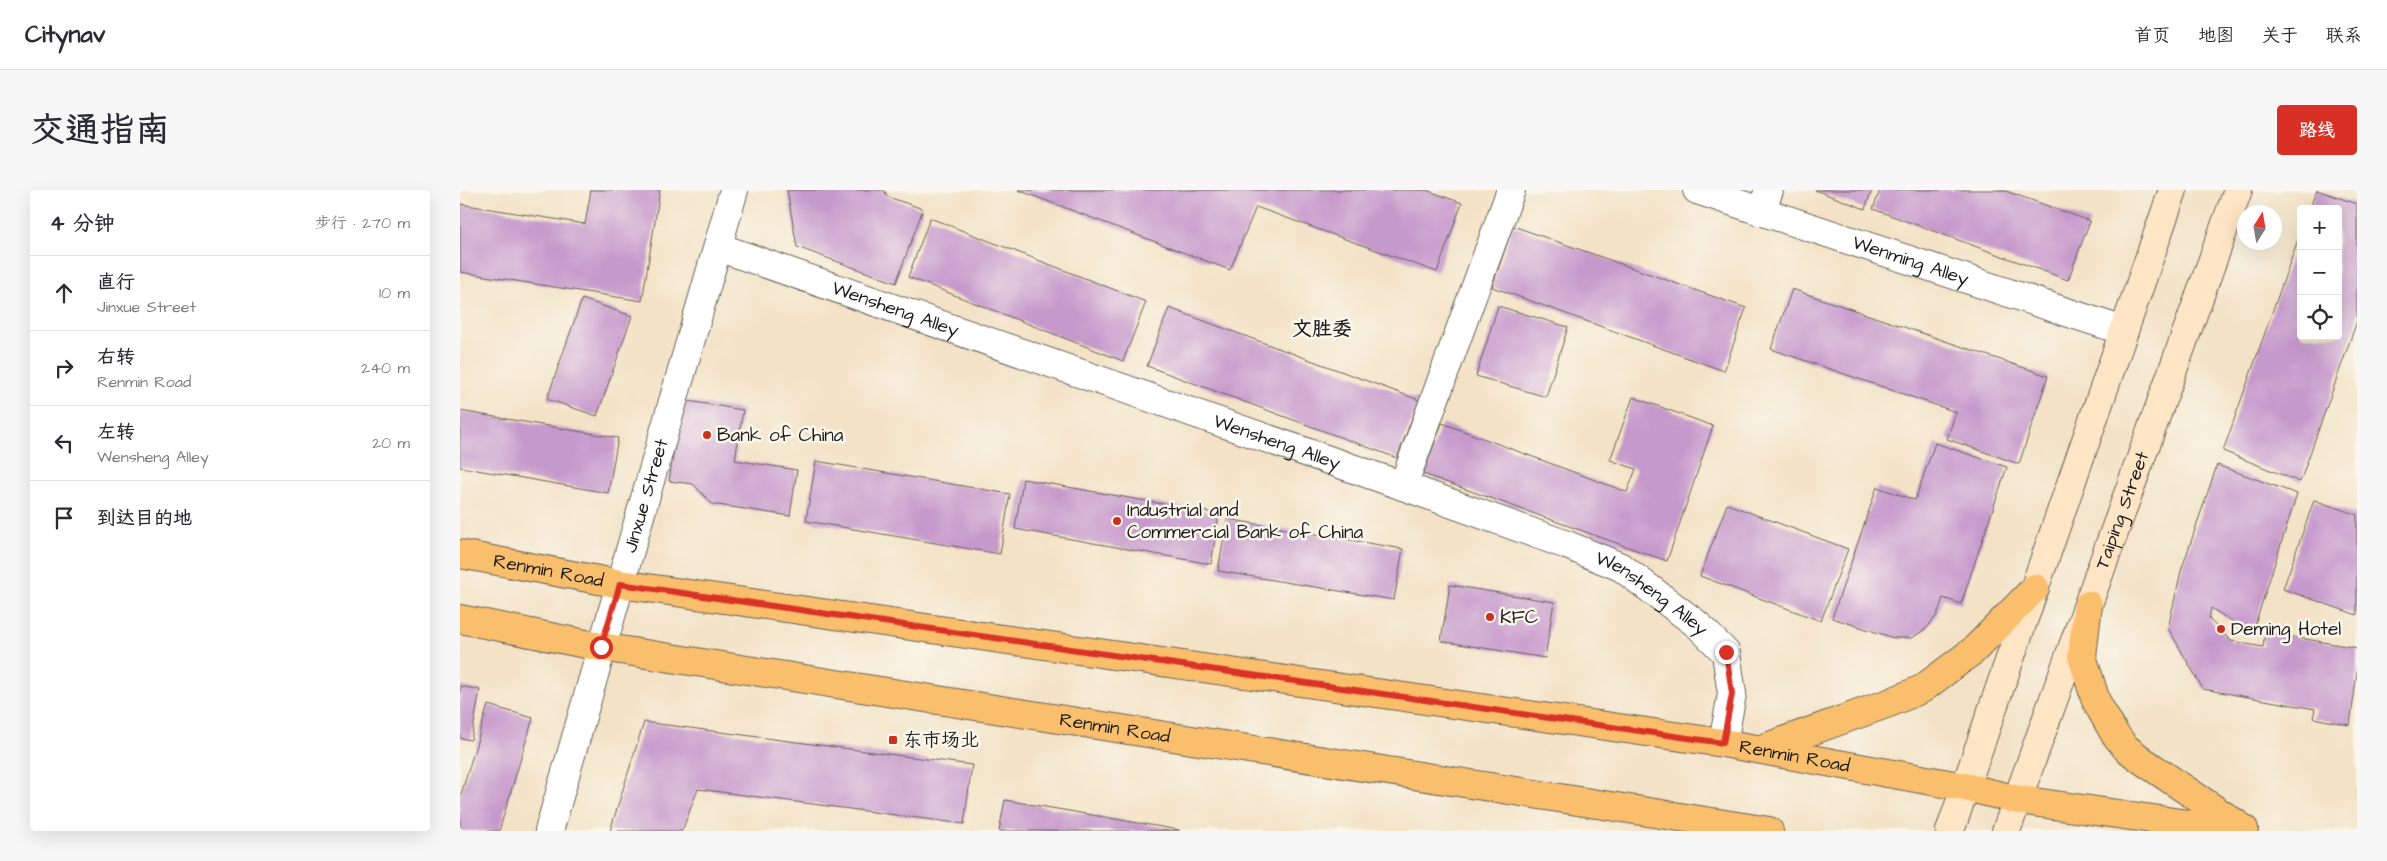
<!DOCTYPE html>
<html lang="zh">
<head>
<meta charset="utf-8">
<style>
  :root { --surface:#fff; --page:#f7f7f7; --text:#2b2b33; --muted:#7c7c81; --line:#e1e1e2; --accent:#d93025 }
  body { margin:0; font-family:"Architects Daughter","LXGW WenKai TC",sans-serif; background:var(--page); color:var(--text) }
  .controls { position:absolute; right:15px; top:15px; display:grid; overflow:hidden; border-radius:5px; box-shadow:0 5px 20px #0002 }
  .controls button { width:45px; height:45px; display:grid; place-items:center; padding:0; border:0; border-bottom:1px solid var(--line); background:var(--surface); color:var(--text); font:25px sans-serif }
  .compass { position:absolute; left:1777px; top:15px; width:45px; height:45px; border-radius:50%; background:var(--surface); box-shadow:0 5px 20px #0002; rotate:11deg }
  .stop { position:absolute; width:15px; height:15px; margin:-11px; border:4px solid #d93025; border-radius:50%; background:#fff }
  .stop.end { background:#d93025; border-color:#fff; box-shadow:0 1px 5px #0008 }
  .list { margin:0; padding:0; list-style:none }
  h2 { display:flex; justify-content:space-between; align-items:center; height:65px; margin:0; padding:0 20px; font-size:21px }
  h2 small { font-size:16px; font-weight:400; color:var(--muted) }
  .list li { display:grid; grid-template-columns:32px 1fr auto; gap:15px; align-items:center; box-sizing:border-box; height:75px; padding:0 20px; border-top:1px solid var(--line) }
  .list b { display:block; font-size:19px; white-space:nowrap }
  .list p { margin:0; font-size:16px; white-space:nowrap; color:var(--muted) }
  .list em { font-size:16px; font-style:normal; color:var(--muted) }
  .icon { flex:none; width:28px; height:28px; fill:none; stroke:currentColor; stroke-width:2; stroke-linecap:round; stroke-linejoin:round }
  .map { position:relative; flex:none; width:1897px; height:641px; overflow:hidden; border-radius:5px }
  header { display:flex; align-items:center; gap:30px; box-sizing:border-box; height:70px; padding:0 25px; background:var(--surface); border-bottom:1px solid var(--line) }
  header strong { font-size:24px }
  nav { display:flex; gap:28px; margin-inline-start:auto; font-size:18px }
  .intro { display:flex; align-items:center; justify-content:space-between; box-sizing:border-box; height:120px; padding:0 30px }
  h1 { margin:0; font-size:35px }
  .button { padding:12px 22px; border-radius:5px; background:var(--accent); color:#fff; font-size:18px; font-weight:700 }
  main { display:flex; gap:30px; padding:0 30px }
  aside { flex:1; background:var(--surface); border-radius:5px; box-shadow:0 5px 20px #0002 }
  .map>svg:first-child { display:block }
  .building { fill:#c699cc }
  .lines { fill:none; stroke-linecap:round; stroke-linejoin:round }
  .minor-casing { stroke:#676158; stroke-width:30 }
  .tertiary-casing { stroke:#676158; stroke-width:30 }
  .secondary-casing { stroke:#676158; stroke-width:30 }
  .primary-casing { stroke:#676158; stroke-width:30 }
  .minor { stroke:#fff; stroke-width:28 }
  .tertiary { stroke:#fff; stroke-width:28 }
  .secondary { stroke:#fde5c5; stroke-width:28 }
  .primary { stroke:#f9bf6d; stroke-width:28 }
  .route { stroke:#d93025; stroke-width:6 }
  .poi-dot { fill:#c8321e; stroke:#fbf7ec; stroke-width:2 }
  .labels { text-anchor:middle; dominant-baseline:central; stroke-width:5; stroke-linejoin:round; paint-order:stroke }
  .street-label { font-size:19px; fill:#1c1c1c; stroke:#fbf7ec }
  .poi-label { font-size:19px; fill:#1c1c1c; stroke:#fbf7ec; text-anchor:start }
  .neighbourhood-label { font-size:20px; font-weight:bold; fill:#1c1c1c; stroke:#fbf7ec }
</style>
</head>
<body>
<header>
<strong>Citynav</strong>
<nav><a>首页</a><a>地图</a><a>关于</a><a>联系</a></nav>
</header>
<div class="intro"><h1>交通指南</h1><a class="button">路线</a></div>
<main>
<aside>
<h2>4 分钟<small>步行 · 270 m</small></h2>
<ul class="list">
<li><svg class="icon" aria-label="ahead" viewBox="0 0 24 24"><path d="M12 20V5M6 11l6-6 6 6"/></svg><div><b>直行</b><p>Jinxue Street</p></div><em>10 m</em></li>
<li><svg class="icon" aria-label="right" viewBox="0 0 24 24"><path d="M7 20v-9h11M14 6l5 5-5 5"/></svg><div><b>右转</b><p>Renmin Road</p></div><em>240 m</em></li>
<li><svg class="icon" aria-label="left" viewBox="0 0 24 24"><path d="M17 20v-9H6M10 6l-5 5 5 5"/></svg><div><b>左转</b><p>Wensheng Alley</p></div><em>20 m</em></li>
<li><svg class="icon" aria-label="arrive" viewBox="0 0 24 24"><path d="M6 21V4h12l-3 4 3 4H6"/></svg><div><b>到达目的地</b></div></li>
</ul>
</aside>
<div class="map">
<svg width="1897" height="641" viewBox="0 0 1897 641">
  <rect width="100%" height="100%" fill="#fbf7ec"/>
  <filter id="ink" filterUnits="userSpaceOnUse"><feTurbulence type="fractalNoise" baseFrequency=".02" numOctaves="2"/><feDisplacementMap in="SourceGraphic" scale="10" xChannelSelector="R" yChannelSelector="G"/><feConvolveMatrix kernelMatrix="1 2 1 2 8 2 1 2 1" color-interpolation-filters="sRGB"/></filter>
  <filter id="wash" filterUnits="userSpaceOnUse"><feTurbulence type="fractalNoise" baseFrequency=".0096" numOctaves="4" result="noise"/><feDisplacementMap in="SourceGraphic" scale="20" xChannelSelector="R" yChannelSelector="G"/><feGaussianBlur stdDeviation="1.12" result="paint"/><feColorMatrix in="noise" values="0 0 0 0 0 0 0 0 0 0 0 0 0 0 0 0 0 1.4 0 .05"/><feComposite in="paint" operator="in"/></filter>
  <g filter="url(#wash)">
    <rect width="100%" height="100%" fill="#f3e2c6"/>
    <g id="blocks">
      <g class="building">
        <polygon points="131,0 200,0 182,111 0,82 0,14 125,34"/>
        <polygon points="327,0 424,0 428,7 463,19 436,93 337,57"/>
        <polygon points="558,0 966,0 1002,13 977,82 796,17 770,80"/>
        <polygon points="1355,0 1412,0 1405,19"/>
        <polygon points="1420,0 1543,0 1630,31 1608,90 1413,19"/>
        <polygon points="1857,0 1897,14 1897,131 1840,292 1763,261 1840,44 1841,146 1878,146 1878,19 1849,19"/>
        <polygon points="470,28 686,112 663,171 448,87"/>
        <polygon points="1053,36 1286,118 1264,181 1032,97"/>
        <polygon points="1332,99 1588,186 1559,274 1487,249 1496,222 1311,159"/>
        <polygon points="122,109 172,126 137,226 87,209"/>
        <polygon points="1038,116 1108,137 1086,207 1016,186"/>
        <polygon points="709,118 959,210 937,268 687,176"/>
        <polygon points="1173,207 1253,236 1207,371 963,284 982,233 1167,302 1176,279 1150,270"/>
        <polygon points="222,210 283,220 275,270 337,280 330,326 252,314 233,294 209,291"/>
        <polygon points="0,221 158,248 148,303 0,277"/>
        <polygon points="1475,253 1547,277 1501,414 1483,408 1477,425 1467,438 1452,448 1434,448 1372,428 1417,297 1455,310"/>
        <polygon points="356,271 550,304 540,364 346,331"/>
        <polygon points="1757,275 1837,304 1792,444 1751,418 1749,429 1771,451 1803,457 1805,442 1897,458 1897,482 1890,535 1853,528 1855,519 1743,499 1708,438 1721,381"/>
        <polygon points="563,289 759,324 751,374 555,339"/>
        <polygon points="1854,310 1897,325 1897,425 1823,399"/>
        <polygon points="1267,314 1388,359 1361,431 1240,386"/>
        <polygon points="767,329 943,359 934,410 758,381"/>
        <polygon points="990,395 1094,412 1085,468 981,451"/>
        <polygon points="0,496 20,500 11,550 0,548"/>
        <polygon points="28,515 73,528 39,641 0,641 0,608"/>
        <polygon points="184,532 512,575 504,634 238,599 222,641 150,641"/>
        <polygon points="545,610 719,640 719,641 539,641"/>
      </g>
    </g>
  </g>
  <g filter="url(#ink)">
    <use href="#blocks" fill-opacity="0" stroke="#676158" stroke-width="1"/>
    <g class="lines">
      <g class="minor-casing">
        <g id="minor">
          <path id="s1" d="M 1237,0 L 1664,141"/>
          <polyline points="1301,22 1309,0"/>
          <path id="s2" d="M 258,57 L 943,296 L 1107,355 L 1161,377 L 1238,435 L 1266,463 L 1272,504 L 1263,553"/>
          <polyline points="943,296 1051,0"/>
        </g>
      </g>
      <g class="tertiary-casing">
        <g id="tertiary">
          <path id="s3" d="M 89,641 L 274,0"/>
        </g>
      </g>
      <g class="secondary-casing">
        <g id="secondary">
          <polyline points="1490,641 1713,0"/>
          <path id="s4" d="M 1546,641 L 1778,0"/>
        </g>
      </g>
      <g class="primary-casing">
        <g id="primary">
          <path id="s5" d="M 0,364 L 160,394 L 1263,553 L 1505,597 L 1559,610 L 1777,641"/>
          <polyline points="1628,415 1622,466 1636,511 1654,543 1666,558 1683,571 1784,639"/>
          <path id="s6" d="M 0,429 L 141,457 L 1309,641"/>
          <polyline points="1301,559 1429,513 1462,499 1514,460 1575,398"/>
        </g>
      </g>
      <use href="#minor" class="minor"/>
      <use href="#tertiary" class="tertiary"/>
      <use href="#secondary" class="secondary"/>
      <use href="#primary" class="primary"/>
    </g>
  </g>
  <g class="lines" filter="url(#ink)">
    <polyline class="route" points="141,457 160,394 1263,553 1272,504 1266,462"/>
  </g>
  <g class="poi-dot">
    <circle cx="247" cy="245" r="5"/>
    <circle cx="657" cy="331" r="5"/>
    <circle cx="1030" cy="427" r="5"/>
    <circle cx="1761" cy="439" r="5"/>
    <rect x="428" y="545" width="10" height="10" rx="2.5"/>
  </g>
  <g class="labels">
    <g class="street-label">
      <text stroke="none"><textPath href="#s1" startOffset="225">Wenming Alley</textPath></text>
      <text stroke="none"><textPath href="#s2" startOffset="188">Wensheng Alley</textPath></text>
      <text stroke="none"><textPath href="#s2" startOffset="592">Wensheng Alley</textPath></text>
      <text stroke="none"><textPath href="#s3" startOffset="349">Jinxue Street</textPath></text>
      <text stroke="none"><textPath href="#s4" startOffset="341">Taiping Street</textPath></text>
      <text stroke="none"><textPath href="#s5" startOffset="90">Renmin Road</textPath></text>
      <text stroke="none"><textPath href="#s2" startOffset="998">Wensheng Alley</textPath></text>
      <text stroke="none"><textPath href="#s6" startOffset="664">Renmin Road</textPath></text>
      <text stroke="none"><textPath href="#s5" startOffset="1350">Renmin Road</textPath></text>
    </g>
    <g class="poi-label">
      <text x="257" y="245">Bank of China</text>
      <text x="667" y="320">Industrial and<tspan x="667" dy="22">Commercial Bank of China</tspan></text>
      <text x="1040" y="427">KFC</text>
      <text x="1771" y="439">Deming Hotel</text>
      <text x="443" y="550">东市场北</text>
    </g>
    <g class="neighbourhood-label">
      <text x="862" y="139">文胜委</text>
    </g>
  </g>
</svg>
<div class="controls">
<button>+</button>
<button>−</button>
<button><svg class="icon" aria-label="locate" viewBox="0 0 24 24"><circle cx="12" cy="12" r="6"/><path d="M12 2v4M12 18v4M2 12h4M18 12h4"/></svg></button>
</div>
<svg class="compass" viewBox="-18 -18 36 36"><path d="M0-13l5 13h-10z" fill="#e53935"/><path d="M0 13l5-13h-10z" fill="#7c7c81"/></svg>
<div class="stop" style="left:141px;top:457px"></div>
<div class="stop end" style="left:1266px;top:462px"></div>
</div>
</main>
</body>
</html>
